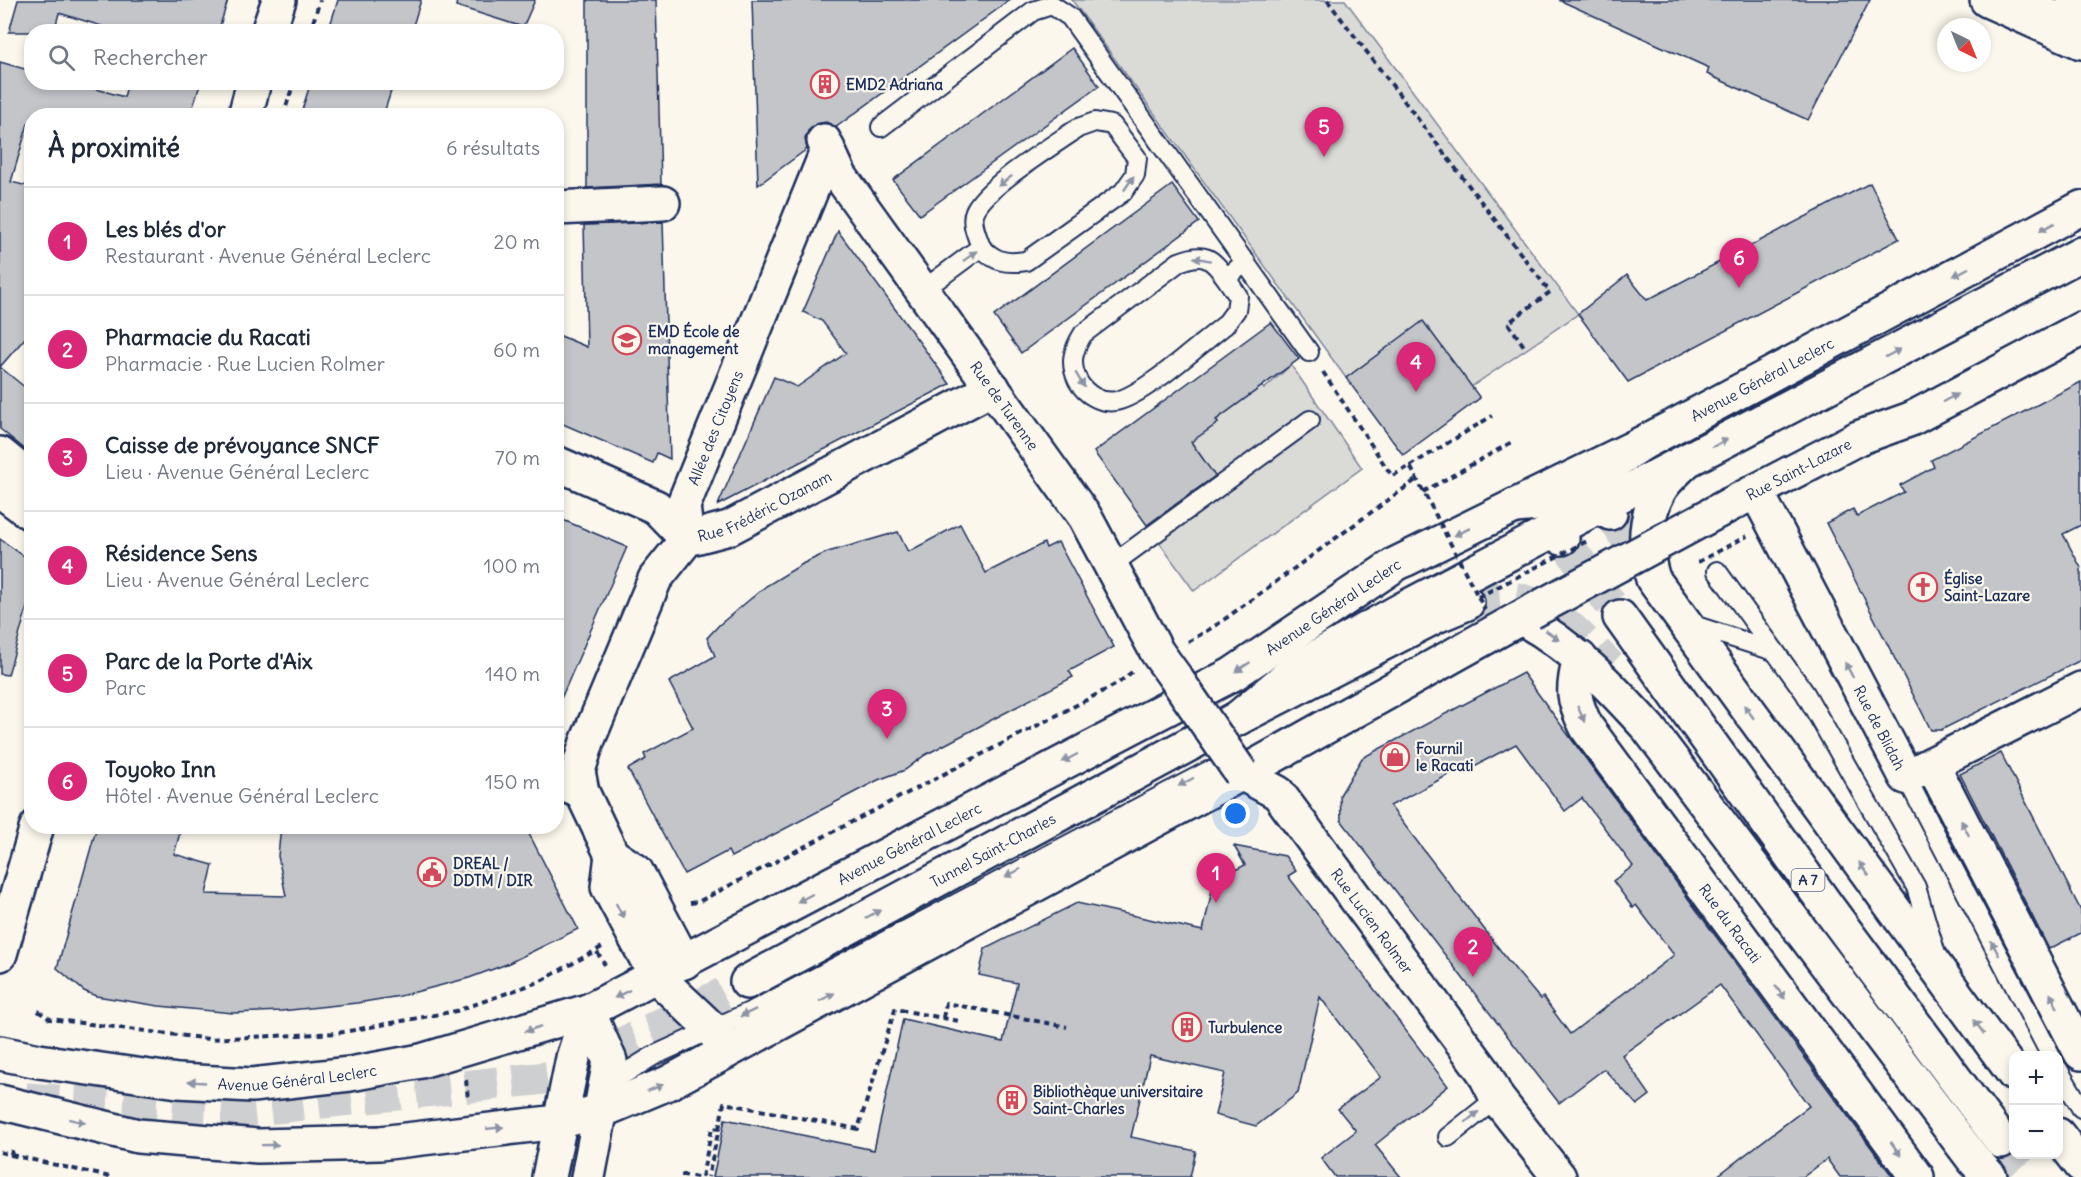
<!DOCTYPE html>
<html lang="fr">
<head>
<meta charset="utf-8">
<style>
  :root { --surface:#fff; --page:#f2f2f3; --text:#1f2937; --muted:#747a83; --line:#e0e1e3; --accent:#db2777 }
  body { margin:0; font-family:Delius,sans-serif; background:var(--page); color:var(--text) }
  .controls { position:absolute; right:18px; bottom:18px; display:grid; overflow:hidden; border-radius:12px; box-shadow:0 3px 9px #0003 }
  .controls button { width:54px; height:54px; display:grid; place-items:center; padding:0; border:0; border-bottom:2px solid var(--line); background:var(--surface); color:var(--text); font:30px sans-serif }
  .compass { position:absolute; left:1937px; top:18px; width:54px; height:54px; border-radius:50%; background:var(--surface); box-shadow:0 3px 9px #0003; rotate:137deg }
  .you { position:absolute; left:1236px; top:814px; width:21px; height:21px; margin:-15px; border:4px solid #fff; border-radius:50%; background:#1a73e8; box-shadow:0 0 0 9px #1a73e833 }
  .badge { display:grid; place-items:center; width:39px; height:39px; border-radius:50%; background:var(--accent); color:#fff; font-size:20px; font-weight:700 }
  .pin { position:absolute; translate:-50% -50px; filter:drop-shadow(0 2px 3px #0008) }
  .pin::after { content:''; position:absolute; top:32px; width:21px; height:18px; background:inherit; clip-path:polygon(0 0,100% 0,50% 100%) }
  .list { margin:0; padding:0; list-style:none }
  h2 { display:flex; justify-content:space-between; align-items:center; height:78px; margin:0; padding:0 24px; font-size:26px }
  h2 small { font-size:20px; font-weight:400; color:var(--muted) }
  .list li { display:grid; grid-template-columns:39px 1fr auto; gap:18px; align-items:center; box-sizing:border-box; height:108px; padding:0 24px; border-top:2px solid var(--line) }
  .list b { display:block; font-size:22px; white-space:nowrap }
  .list p { margin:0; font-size:20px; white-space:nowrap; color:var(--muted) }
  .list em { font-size:20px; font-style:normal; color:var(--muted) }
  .icon { flex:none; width:33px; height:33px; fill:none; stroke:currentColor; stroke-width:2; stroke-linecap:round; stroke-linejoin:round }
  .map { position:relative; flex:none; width:2081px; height:1177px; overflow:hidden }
  .search { position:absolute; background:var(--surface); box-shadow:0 3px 9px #0003; left:24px; top:24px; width:540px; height:66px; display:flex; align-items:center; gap:15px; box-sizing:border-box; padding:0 21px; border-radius:24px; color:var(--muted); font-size:22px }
  .panel { position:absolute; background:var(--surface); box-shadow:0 3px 9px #0003; left:24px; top:108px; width:540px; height:726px; border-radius:24px }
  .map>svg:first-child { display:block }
  .green { fill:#dadad7; stroke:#7a849a; stroke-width:1.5 }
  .building { fill:#c3c5c9; stroke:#1b2f5e; stroke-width:1.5; fill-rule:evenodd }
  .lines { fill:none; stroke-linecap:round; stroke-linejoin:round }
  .secondary-tunnel { stroke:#cecfd0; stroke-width:33; stroke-dasharray:33 16; stroke-linecap:butt }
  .highway-tunnel { stroke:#cecfd0; stroke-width:33; stroke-dasharray:33 16; stroke-linecap:butt }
  .lane-casing { stroke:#1b2f5e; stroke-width:22 }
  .street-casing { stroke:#1b2f5e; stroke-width:38 }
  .secondary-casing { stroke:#1b2f5e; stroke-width:38 }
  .highway-casing { stroke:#1b2f5e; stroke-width:38 }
  .path { stroke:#1b2f5e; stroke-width:4; stroke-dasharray:6 4.5; stroke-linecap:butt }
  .lane { stroke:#fbf7ec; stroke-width:18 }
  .street { stroke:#fbf7ec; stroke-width:33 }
  .secondary { stroke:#fbf7ec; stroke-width:33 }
  .highway { stroke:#fbf7ec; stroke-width:33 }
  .street-bridge-casing { stroke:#1b2f5e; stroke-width:38; stroke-linecap:butt }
  .secondary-bridge-casing { stroke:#1b2f5e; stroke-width:38; stroke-linecap:butt }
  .path-bridge { stroke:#1b2f5e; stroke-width:4; stroke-dasharray:6 4.5; stroke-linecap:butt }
  .street-bridge { stroke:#fbf7ec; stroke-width:33 }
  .secondary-bridge { stroke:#fbf7ec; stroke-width:33 }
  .oneway { fill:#8b93a5 }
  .labels { text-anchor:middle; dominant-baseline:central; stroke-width:4.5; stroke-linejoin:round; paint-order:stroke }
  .shield { fill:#fbf7ec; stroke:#5e6b89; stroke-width:1.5 }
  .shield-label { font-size:14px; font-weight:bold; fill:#1b2f5e }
  .poi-label { font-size:15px; font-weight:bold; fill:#1b2f5e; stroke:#fbf7ec; text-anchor:start }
  .street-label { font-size:15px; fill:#1b2f5e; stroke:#fbf7ec }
</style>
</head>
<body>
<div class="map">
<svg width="2081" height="1177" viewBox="0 0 2081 1177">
  <rect width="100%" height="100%" fill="#fbf7ec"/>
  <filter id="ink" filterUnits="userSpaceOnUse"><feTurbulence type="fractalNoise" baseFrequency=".0167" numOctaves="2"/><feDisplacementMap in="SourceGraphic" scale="12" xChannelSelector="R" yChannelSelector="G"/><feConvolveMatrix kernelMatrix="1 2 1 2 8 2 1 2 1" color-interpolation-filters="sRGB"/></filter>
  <g filter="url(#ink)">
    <g class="green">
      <polygon points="1072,0 1345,0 1578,314 1471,387 1346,378"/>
      <polygon points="1291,365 1362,468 1194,591 1148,527 1183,501 1174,487 1206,463 1190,440 1218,423 1216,420 1262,386 1264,389"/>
    </g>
    <g class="building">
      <polygon points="18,0 228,0 218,32 121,32 59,13 54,32 9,32"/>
      <polygon points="338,0 421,0 411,32 328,32"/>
      <polygon points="457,0 535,0 523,27 456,6"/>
      <polygon points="587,0 656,0 661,184 587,188"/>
      <polygon points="752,0 1010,0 836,127 826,122 816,124 808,131 805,139 807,149 758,185"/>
      <polygon points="1559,0 1870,0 1808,120 1707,74 1709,68"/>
      <polygon points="1072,48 1099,86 920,215 893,180"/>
      <polygon points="0,62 32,71 32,82 73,82 124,97 128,82 201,82 190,116 32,116 32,125 28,124 11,182 32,187 32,330 0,367 32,393 32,455 0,429"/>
      <polygon points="311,82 394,82 383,116 300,116"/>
      <polygon points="1870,183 1899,239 1628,382 1578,314 1627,275 1647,300"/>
      <polygon points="1172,185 1199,222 1021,353 994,316"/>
      <polygon points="663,222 670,459 657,453 653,463 556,421 556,334 587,347 584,225"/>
      <polygon points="838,231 950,384 718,505 774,377 797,387 846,353 822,321 803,312"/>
      <polygon points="1423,321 1480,398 1403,455 1346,378"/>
      <polygon points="1271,322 1299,359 1216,420 1218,423 1191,442 1215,476 1147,525 1094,452"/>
      <polygon points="2081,382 2081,525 2063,534 2081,568 2081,660 1941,730 1931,730 1826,523 1853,509 1857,516 1904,492 1900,485 1934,467 1931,460"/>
      <polygon points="556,517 627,547 556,710"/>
      <polygon points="960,524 986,573 1044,543 1046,548 1058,542 1114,647 1069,671 1073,677 925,755 905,770 878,780 731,857 728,851 684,874 628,769 646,759 644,754 693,728 669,682 715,656 707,638 719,625 766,586 804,563 828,552 898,532 908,552"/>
      <polygon points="0,539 32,562 32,590 8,675 0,674"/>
      <path d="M 1523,673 L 1802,1054 L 1893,1177 L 1840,1177 L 1827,1159 L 1803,1177 L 1716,1177 L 1809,1106 L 1720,985 L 1622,1055 L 1650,1095 L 1637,1105 L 1604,1069 L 1559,1103 L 1341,820 L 1340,795 L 1362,758 ZM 1516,744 L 1565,811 L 1582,798 L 1633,866 L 1613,881 L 1633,908 L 1636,905 L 1674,955 L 1570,1034 L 1543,997 L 1540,999 L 1510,963 L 1390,806 L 1465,766 L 1467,770 Z"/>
      <polygon points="2001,753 2081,911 2081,933 2049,949 1960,774"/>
      <polygon points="97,826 182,826 174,854 213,865 206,894 286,896 278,856 281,826 525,826 578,929 507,964 469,978 400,996 357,1003 281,1011 233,1013 159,1006 96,996 84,991 57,968"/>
      <polygon points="1234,846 1285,856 1296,871 1288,876 1448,1086 1375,1145 1401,1177 1335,1177 1321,1158 1356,1131 1338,1109 1381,1077 1320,997 1298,1093 1256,1126 1215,1115 1225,1073 1150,1056 1131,1137 1196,1151 1190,1177 713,1177 725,1119 874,1150 903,1019 1003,1042 1017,983 979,975 985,949 1077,903 1203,931 1214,881 1245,865"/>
    </g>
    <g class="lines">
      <polyline class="secondary-tunnel" points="26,1099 229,1112 555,1077 747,982"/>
      <g class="highway-tunnel">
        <polyline points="1610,513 1652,577"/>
        <polyline points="1562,538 1620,617"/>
        <path d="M 1467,603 C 1479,602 1493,598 1505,598 C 1549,598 1581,639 1610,666"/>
        <polyline points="2001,1141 2027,1177"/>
      </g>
      <g class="lane-casing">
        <g id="lane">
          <polyline points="2033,0 2081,22"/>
          <polyline points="881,127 1033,11 1052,5 1070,17 1309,352"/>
          <path d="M 1226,278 L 1238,296 L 1236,310 L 1225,325 C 1200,344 1143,396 1116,401 C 1101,404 1085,394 1078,381 C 1069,363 1073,350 1083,334 L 1179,262 C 1204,252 1211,257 1226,278 L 1246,262"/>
          <path d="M 923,290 L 981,247 C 995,262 1006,264 1026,261 L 1123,192 L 1135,175 L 1137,158 L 1112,125 L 1095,122 L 1078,128 C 1054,145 986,186 975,211 C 970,222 977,236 981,247"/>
          <polyline points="1110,566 1310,420"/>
          <polyline points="1717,571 1805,693 1916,887 1935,951"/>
          <polyline points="1687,623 1774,651"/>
          <polyline points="1906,777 2051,1056"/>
          <polyline points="2058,1069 2081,1108"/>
          <polyline points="604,1086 653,1056 756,1009 1208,771 1236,773"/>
          <polyline points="1448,1137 1497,1098"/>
        </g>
      </g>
      <g class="street-casing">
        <g id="street">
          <path id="s1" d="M 824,141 L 840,176 L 1085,517 L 1157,652 L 1175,677"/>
          <polyline points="556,208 663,203"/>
          <polyline points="0,454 32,480"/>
          <polyline points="556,463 656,507 687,539"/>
          <polyline points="0,490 32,514"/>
          <path id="s2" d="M 1756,491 L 1906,777 L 2081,689"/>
          <path id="s3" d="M 687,539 L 683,506 L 828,149"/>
          <path id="s4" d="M 1580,658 C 1572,689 1572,699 1587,728 L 1917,1177"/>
          <polyline points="1932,764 2081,1053"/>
          <path id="s5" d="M 1241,773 L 1278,793 L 1484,1072 L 1497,1098 L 1559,1177"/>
          <path id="s6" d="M 582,792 L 578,771 L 587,742 L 655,579 L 687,539 L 729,528 L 993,388"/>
          <polyline points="549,1177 573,1058 588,1011"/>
          <polyline points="588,1177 610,1061 588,1011"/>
        </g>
      </g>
      <g class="secondary-casing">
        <g id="secondary">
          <polyline points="1987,0 2081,42"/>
          <polyline points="2074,0 2081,3"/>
          <polyline points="268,32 279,0"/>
          <polyline points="245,116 254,82"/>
          <path id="s7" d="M 1731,504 L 1858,438 L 1911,419 L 2081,329"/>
          <polyline points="556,781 582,792 612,855 636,871 684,962"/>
          <polyline points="612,855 608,887 656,976 712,1029 727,1051"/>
          <polyline points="0,954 37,826"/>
          <path id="s8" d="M 747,982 L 1238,718 L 1299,667 L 1405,608 L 2081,254"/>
          <path id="s9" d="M 0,1053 L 39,1061 L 178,1081 L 252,1085 L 350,1074 L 421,1061 L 588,1011 L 1233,674 L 1396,564 L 1641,444 L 2081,208"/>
          <polyline points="0,1102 138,1136 258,1146 380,1143 558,1122 601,1111 668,1083 1261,763 1531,612"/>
        </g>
      </g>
      <g class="highway-casing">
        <g id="highway">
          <path d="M 1684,463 C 1676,471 1664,481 1659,491 C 1644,519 1644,550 1653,579 L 2014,1074"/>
          <path d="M 1514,506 C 1545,504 1582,496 1610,513"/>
          <path d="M 1562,538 C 1553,498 1613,463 1641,444"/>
          <polyline points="1620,617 1829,909 2001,1141"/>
          <path d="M 1521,618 C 1572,645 1611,687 1649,729 L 1974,1160 L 1990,1177"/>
          <polyline points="1238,718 1436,616 1467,603"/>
          <polyline points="2058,1135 2081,1165"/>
        </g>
      </g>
      <g class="path">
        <polyline points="1327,0 1550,292 1508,323 1526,349"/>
        <polyline points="310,32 320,0"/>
        <polyline points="283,116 294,82"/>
        <polyline points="1323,372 1392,476 1410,466 1430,504"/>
        <polyline points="1410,466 1492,416"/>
        <polyline points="1423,492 1512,442"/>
        <polyline points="1188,642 1218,624 1417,479"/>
        <polyline points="690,903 698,902 1117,684 1132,672"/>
        <polyline points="597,952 605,965"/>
        <polyline points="38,1011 50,1019 209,1039 338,1033 456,1011 541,981 602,947"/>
        <polyline points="943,1018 946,1003 1067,1027"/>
        <polyline points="466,1080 468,1099"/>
        <polyline points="719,1129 724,1103 858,1129 895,1009 959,1021"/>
        <polyline points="0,1152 11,1155 13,1146"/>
        <polyline points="11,1155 110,1177"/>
        <polyline points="683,1177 683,1175 698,1177"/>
        <polyline points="702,1177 712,1128 719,1129 708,1177"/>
      </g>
      <use href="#lane" class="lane"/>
      <use href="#street" class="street"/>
      <use href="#secondary" class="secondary"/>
      <use href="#highway" class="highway"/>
      <g class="street-bridge-casing">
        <polyline id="street-bridge" points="1175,677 1241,773"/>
      </g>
      <g class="secondary-bridge-casing">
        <polyline id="secondary-bridge" points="1531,612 1731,504"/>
      </g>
      <g class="path-bridge">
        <polyline points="1430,504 1485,610"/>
        <polyline points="1698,562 1747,536"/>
        <polyline points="1478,597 1589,540"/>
      </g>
      <use href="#street-bridge" class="street-bridge"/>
      <use href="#secondary-bridge" class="secondary-bridge"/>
    </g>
    <defs><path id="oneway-solid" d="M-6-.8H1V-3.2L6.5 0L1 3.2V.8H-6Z" transform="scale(1.5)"/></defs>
    <g class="oneway">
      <use href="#oneway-solid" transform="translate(1005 181) rotate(144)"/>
      <use href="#oneway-solid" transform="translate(1129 183) rotate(-56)"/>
      <use href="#oneway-solid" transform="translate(2047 227) rotate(152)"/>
      <use href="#oneway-solid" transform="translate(970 256) rotate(-37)"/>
      <use href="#oneway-solid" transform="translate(1202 259) rotate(-170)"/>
      <use href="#oneway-solid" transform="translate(1961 272) rotate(152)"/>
      <use href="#oneway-solid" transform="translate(1893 353) rotate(-28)"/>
      <use href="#oneway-solid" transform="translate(1080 380) rotate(59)"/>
      <use href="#oneway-solid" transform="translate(1950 398) rotate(-28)"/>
      <use href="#oneway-solid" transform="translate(1720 443) rotate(-28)"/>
      <use href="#oneway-solid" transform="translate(1462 532) rotate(154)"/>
      <use href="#oneway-solid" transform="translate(1552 635) rotate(36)"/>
      <use href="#oneway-solid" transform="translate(1243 667) rotate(146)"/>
      <use href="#oneway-solid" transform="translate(1849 670) rotate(-118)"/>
      <use href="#oneway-solid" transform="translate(1749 712) rotate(-126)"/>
      <use href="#oneway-solid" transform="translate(1581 714) rotate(66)"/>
      <use href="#oneway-solid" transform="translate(1070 758) rotate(152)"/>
      <use href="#oneway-solid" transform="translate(1186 782) rotate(152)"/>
      <use href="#oneway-solid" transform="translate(1965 828) rotate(-117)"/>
      <use href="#oneway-solid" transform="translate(1864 869) rotate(-126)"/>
      <use href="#oneway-solid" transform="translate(1013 873) rotate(152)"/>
      <use href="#oneway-solid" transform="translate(805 898) rotate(152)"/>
      <use href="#oneway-solid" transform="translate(620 911) rotate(62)"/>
      <use href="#oneway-solid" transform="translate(873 914) rotate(-28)"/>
      <use href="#oneway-solid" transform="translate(1995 948) rotate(-118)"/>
      <use href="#oneway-solid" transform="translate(1780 992) rotate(54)"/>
      <use href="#oneway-solid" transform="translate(622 994) rotate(153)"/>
      <use href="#oneway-solid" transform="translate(827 997) rotate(-28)"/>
      <use href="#oneway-solid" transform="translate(2054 1001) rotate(-117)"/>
      <use href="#oneway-solid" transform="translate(748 1013) rotate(155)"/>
      <use href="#oneway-solid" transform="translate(1979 1027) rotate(-126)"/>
      <use href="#oneway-solid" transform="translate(533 1029) rotate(162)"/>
      <use href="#oneway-solid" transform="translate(197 1082) rotate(-177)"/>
      <use href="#oneway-solid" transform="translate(655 1088) rotate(-22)"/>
      <use href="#oneway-solid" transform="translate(1472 1117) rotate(-39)"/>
      <use href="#oneway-solid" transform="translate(77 1121) rotate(14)"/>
      <use href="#oneway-solid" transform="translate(495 1128) rotate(-6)"/>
      <use href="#oneway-solid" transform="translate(270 1145) rotate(-1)"/>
      <use href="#oneway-solid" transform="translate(1896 1149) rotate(54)"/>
    </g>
  </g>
  <defs>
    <g id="building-ring" transform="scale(1.5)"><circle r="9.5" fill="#fbf7ec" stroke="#d1495b" stroke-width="1.5"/><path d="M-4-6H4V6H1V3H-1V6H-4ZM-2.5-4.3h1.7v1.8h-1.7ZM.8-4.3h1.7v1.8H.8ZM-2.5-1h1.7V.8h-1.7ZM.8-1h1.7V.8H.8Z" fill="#d1495b"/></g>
    <g id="university-ring" transform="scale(1.5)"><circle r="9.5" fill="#fbf7ec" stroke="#d1495b" stroke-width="1.5"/><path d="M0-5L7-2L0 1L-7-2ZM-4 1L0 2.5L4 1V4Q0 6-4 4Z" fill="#d1495b"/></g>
    <g id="church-ring" transform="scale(1.5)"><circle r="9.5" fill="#fbf7ec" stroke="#d1495b" stroke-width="1.5"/><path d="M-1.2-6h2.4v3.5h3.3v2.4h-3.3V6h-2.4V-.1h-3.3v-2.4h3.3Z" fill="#d1495b"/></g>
    <g id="shop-ring" transform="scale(1.5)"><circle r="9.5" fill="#fbf7ec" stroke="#d1495b" stroke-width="1.5"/><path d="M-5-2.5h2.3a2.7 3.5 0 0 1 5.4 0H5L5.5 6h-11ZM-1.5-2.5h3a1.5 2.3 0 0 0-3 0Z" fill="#d1495b"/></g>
    <g id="civic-ring" transform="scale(1.5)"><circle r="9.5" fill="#fbf7ec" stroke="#d1495b" stroke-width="1.5"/><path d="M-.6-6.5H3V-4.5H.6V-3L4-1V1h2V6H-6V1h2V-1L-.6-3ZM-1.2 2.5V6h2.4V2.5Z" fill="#d1495b"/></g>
  </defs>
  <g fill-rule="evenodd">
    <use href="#building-ring" x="825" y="84"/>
    <use href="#university-ring" x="627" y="340"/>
    <use href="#church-ring" x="1923" y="587"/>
    <use href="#shop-ring" x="1395" y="757"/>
    <use href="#civic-ring" x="432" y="872"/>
    <use href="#building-ring" x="1187" y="1027"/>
    <use href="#building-ring" x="1012" y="1100"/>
  </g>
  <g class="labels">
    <rect class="shield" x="1791.5" y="869" width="33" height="22" rx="4.5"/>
    <g class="shield-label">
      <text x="1808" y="880">A 7</text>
    </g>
    <g class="poi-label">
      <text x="846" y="84">EMD2 Adriana</text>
      <text x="648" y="331">EMD École de<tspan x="648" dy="17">management</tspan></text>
      <text x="1944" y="578">Église<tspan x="1944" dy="17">Saint-Lazare</tspan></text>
      <text x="1416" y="748">Fournil<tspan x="1416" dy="17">le Racati</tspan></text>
      <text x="453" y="863">DREAL /<tspan x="453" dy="17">DDTM / DIR</tspan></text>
      <text x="1208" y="1027">Turbulence</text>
      <text x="1033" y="1091">Bibliothèque universitaire<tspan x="1033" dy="17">Saint-Charles</tspan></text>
    </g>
    <g class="street-label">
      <text stroke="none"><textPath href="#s9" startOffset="1934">Avenue Général Leclerc</textPath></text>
      <text stroke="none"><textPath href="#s1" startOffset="321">Rue de Turenne</textPath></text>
      <text stroke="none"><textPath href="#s3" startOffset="118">Allée des Citoyens</textPath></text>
      <text stroke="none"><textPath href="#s7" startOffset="76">Rue Saint-Lazare</textPath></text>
      <text stroke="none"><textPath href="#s6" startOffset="364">Rue Frédéric Ozanam</textPath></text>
      <text stroke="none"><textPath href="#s9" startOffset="1448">Avenue Général Leclerc</textPath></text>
      <text stroke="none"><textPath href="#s2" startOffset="267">Rue de Blidah</textPath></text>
      <text stroke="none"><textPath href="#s9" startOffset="962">Avenue Général Leclerc</textPath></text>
      <text stroke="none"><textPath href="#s8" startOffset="279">Tunnel Saint-Charles</textPath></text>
      <text stroke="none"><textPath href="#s5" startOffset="201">Rue Lucien Rolmer</textPath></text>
      <text stroke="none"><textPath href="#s4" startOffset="315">Rue du Racati</textPath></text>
      <text stroke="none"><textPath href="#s9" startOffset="300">Avenue Général Leclerc</textPath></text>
    </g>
  </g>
</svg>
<div class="controls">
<button>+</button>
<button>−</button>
</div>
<svg class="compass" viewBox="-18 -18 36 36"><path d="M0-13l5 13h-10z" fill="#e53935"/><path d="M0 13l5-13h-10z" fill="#747a83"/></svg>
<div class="you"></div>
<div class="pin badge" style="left:1216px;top:903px">1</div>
<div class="pin badge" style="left:1473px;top:977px">2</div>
<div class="pin badge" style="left:887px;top:739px">3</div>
<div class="pin badge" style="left:1416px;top:392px">4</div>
<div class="pin badge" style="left:1324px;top:157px">5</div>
<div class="pin badge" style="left:1739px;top:288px">6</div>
<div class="search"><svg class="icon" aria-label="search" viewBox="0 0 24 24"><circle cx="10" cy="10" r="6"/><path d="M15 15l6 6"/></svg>Rechercher</div>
<section class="panel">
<h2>À proximité<small>6 résultats</small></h2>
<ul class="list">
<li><span class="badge">1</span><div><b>Les blés d'or</b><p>Restaurant · Avenue Général Leclerc</p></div><em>20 m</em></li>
<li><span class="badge">2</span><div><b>Pharmacie du Racati</b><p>Pharmacie · Rue Lucien Rolmer</p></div><em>60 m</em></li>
<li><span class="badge">3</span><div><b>Caisse de prévoyance SNCF</b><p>Lieu · Avenue Général Leclerc</p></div><em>70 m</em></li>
<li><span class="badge">4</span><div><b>Résidence Sens</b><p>Lieu · Avenue Général Leclerc</p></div><em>100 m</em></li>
<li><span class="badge">5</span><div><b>Parc de la Porte d'Aix</b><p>Parc</p></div><em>140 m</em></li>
<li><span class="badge">6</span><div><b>Toyoko Inn</b><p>Hôtel · Avenue Général Leclerc</p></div><em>150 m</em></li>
</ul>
</section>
</div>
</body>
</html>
